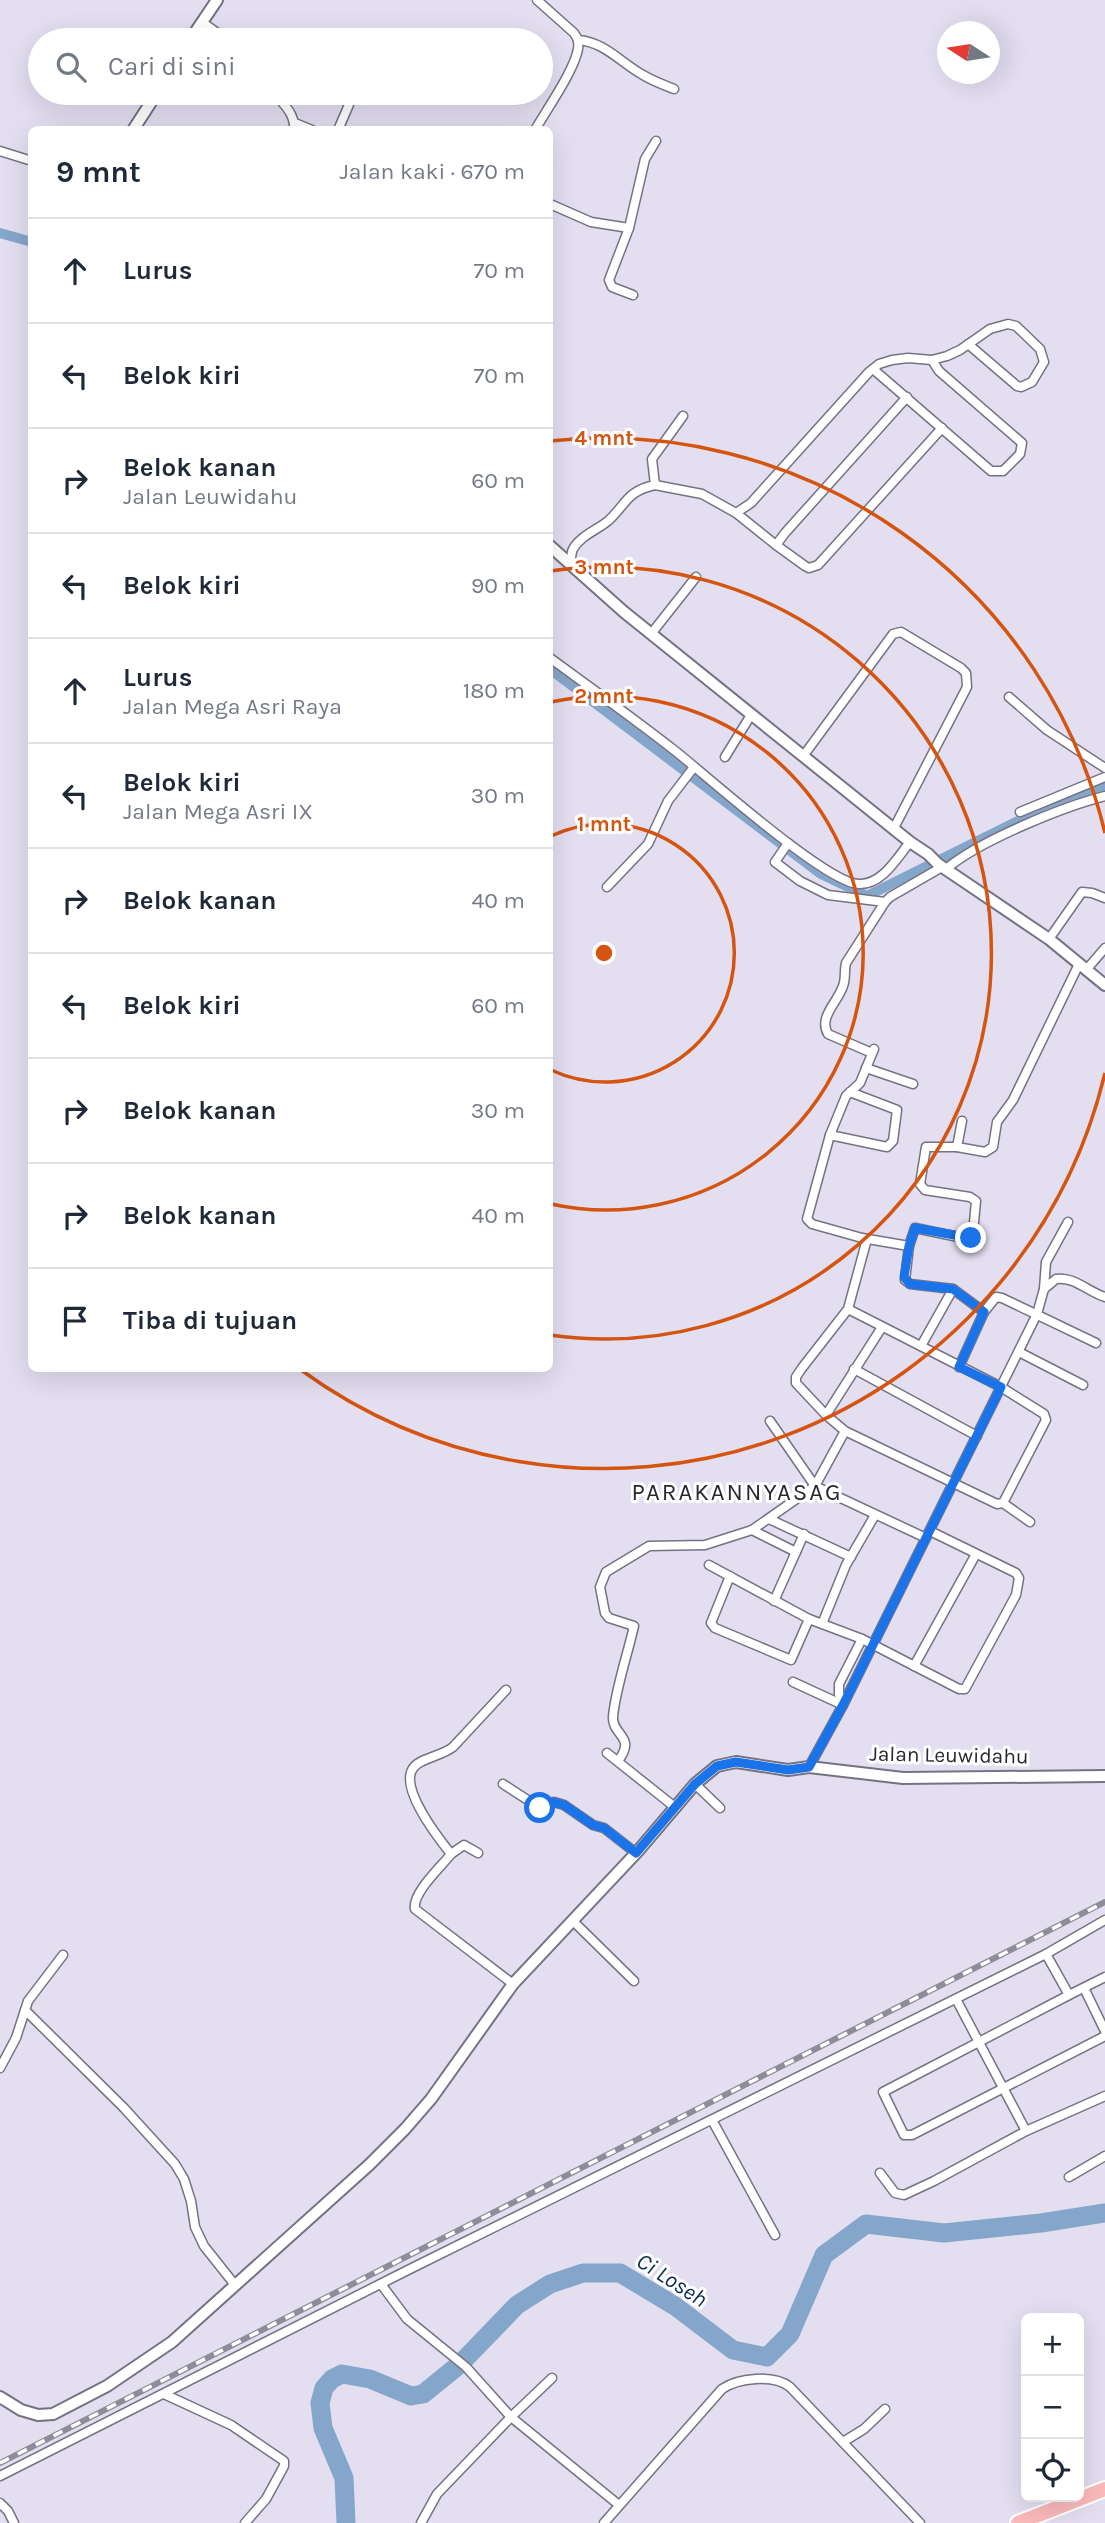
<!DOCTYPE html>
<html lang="id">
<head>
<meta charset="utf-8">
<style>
  :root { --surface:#fff; --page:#f2f2f3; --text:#1f2937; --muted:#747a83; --line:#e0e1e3 }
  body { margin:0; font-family:Karla,sans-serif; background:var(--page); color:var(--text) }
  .controls { position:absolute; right:21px; bottom:21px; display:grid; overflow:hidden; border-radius:10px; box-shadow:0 7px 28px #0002 }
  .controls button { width:63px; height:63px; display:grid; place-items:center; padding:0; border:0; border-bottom:2px solid var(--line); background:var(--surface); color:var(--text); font:35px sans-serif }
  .compass { position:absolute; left:937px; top:21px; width:63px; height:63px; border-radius:50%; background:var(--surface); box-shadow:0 7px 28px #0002; rotate:282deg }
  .stop { position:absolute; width:21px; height:21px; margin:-16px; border:5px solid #1a73e8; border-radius:50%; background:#fff }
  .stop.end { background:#1a73e8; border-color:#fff; box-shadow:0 2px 7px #0008 }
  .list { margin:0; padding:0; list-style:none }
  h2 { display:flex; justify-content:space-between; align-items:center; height:91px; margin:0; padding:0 28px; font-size:30px }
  h2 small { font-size:23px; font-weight:400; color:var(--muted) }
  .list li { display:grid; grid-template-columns:46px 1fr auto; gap:21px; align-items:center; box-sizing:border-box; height:105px; padding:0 28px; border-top:2px solid var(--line) }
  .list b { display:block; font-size:26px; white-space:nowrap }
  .list p { margin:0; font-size:23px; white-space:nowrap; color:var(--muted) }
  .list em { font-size:23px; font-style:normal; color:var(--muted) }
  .icon { flex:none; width:38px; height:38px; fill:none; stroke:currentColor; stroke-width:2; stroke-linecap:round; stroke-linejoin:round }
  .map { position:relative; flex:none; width:1105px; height:2523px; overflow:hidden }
  .search { position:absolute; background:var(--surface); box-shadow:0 7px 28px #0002; left:28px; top:28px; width:525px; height:77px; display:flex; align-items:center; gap:18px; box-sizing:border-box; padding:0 24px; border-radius:38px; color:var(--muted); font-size:26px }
  .panel { position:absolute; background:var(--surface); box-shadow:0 7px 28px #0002; left:28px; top:126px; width:525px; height:1246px; border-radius:10px }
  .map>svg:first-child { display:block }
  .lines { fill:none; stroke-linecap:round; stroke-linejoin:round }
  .canal { stroke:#85a6cb; stroke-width:10 }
  .river { stroke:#85a6cb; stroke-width:19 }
  .minor-casing { stroke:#767282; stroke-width:11 }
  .tertiary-casing { stroke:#767282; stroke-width:14 }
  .trunk-casing { stroke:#fff; stroke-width:18 }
  .minor { stroke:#fff; stroke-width:8 }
  .tertiary { stroke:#fff; stroke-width:10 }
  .trunk { stroke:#fcbabc; stroke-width:14 }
  .rail-casing { stroke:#8f8c99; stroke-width:6 }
  .rail { stroke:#fff; stroke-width:3.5; stroke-dasharray:10; stroke-linecap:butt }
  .route { stroke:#1a73e8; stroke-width:9 }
  .ring { fill:none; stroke:#d55410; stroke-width:3.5 }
  .labels { text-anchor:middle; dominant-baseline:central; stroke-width:6; stroke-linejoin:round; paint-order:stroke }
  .street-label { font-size:21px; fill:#2a282f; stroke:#fff }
  .water-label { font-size:23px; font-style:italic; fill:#092e52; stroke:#fff }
  .quarter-label { font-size:24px; letter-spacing:2px; fill:#2a282f; stroke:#fff }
  .centre { fill:#d55410; stroke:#fff; stroke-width:3.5 }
  .ring-label { font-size:21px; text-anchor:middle; font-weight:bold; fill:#d55410; stroke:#fff; stroke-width:6; stroke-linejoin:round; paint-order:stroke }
</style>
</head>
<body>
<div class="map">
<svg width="1105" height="2523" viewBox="0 0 1105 2523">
  <rect width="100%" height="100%" fill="#e3def0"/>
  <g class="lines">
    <g class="canal">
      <polyline points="0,233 32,242"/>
      <polyline points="550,669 821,874 867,896 1018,821 1105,787"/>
    </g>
    <polyline class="river" points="346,2523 344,2478 323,2428 320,2403 324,2388 332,2379 342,2374 370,2379 411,2396 423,2394 460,2364 517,2305 550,2284 583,2273 620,2273 675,2306 733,2350 767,2357 790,2334 824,2255 866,2224 944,2233 1041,2223 1105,2213"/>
    <g class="minor-casing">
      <g id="minor">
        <polyline points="202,22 227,40"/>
        <path d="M 578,40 C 605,42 621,63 643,75 C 653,81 664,85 674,89"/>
        <path d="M 282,102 C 289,110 295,118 294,130"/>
        <polyline points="295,123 312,130"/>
        <polyline points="338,130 354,93"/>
        <path d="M 535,130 C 547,109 574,71 578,49 C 579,42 578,39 574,33 L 537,0"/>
        <polyline points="0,151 32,161"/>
        <polyline points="550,204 591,222 629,228"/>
        <polyline points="633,295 612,287 609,280 629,228 645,159 656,141"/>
        <polyline points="873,369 991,471 1003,471 1020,454 1022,443 939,371 932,360"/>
        <polyline points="907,397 785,533 776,545 805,566 809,568 818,565 942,428"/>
        <polyline points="655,485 702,494 736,513 751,503 869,372 879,364 892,360 908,358 932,360 947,356 960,350 990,329 1008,324 1016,326 1040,349 1044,362 1032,382 1021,387 1017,386 968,344"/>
        <polyline points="736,513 776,545"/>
        <path d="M 570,565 C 571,560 571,553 573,549 C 580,536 597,530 608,521 C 626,505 626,491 655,485 L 652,459 L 683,416"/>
        <polyline points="651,634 696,577"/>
        <path d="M 550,658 C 591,688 633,718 674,750 C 706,775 827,884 859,884 C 882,885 897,858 910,842"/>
        <polyline points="1009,697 1047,730 1105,768"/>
        <polyline points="804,755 893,634 901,632 961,668 966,673 967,687 894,828"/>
        <polyline points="725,757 751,715"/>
        <polyline points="1020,812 1105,777"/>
        <polyline points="788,843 775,862 800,881 828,895 885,902"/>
        <path d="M 946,869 C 979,841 1062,807 1105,796"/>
        <polyline points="607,887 648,844 668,801 694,767"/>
        <polyline points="1049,939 1082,892 1092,893 1105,898"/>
        <polyline points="1086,970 1105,948"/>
        <polyline points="874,1049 860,1083 846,1096 830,1135 807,1219 812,1224 862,1238 909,1246"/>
        <path d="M 872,1053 L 828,1034 C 818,1017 838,1002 843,986 C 846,979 844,971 846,963 L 885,902 L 890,897 L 942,867"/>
        <polyline points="866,1068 913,1084"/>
        <polyline points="830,1135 887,1147 893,1141 897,1110 850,1092"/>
        <polyline points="957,1147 985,1152 993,1147 997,1122 1013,1100 1079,964"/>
        <polyline points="953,1289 910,1284 905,1280 909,1246 915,1228 968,1239 973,1233 976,1201 970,1197 925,1190 920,1184 926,1147 957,1147 962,1121"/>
        <polyline points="1044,1289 1046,1262 1068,1222"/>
        <polyline points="848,1309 1001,1387 1044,1414 1046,1420 1003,1503 997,1504 845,1431 826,1415 796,1383 796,1377 802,1368 848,1309 867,1239"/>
        <polyline points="921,1346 953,1289 984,1312"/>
        <polyline points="1019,1352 1083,1385"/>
        <polyline points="959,1367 984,1312 996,1297 1002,1298 1096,1343"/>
        <polyline points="854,1369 977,1436"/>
        <polyline points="826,1415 882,1327"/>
        <polyline points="770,1421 815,1486 926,1538"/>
        <polyline points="1003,1503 1030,1522"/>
        <polyline points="769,1519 851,1557"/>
        <polyline points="752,1530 796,1552"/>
        <polyline points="709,1565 809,1619"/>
        <polyline points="730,1576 711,1623 715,1628 791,1660 809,1619 862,1639 959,1689 965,1689 1016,1595 1019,1578 1016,1573 930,1531"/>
        <polyline points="774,1601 804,1534"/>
        <polyline points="822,1624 846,1565 875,1515"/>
        <polyline points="914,1666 976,1554"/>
        <polyline points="793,1682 843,1705"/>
        <path d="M 506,1690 L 453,1747 C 442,1756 421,1758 414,1767 C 397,1786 439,1839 451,1854 C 441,1867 412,1893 415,1909 L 513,1984"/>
        <polyline points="845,1700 839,1695 839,1684 862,1639"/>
        <polyline points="607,1753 676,1808"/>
        <path d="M 618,1761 C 637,1736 612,1736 613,1717 C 615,1691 628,1653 634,1626 L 609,1618 L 605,1613 L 600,1587 L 606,1572 L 649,1546 L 705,1545 L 752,1530 L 815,1486 L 845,1431"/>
        <path d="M 809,1767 L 843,1705 L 1037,1314 L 1044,1289 L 1056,1279 C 1074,1276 1088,1292 1105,1297"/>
        <polyline points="503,1784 540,1808 544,1809 554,1802 564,1805 593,1825 604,1828 636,1853"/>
        <polyline points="695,1784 720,1808"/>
        <polyline points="451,1854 464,1845 478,1853"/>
        <polyline points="573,1921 634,1981"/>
        <polyline points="1046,1954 1069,1995 1105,1977"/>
        <polyline points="1084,1988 1105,2031"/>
        <polyline points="1069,1995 883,2092 904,2135 912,2135 1105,2036"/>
        <polyline points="956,1999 1026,2131"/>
        <polyline points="25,2010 124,2108 175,2164 184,2179 191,2201 195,2227 204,2246 235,2285"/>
        <polyline points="0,2068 16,2038 28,2001 63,1955"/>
        <polyline points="712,2120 775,2235"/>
        <polyline points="880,2173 895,2193 904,2195 934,2181 1026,2131 1105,2096"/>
        <polyline points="1069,2177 1105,2156"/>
        <polyline points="381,2284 407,2319 466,2367 511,2417 552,2378"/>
        <polyline points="164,2394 231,2425 284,2461 284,2466 266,2499 245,2523"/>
        <polyline points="843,2442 864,2429 885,2409"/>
        <polyline points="0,2476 408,2270 1046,1954 1105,1920"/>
        <polyline points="0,2503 8,2511 14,2523"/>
        <polyline points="421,2523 437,2494 511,2417 619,2505"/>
        <path d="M 604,2523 L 722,2389 C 738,2378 773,2374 790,2387 L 920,2523"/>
      </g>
    </g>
    <g class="tertiary-casing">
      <g id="tertiary">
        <polyline points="190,40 217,0"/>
        <polyline points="133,130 157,93"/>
        <polyline points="550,546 624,612 910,842 928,854 938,864 1049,939 1105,985"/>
        <polyline points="0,2397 21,2410 38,2415 53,2414 107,2386 172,2342 369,2165 405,2129 431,2099 513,1984 638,1851 695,1784 717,1766 736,1762 788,1770 809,1767 903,1778 1105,1776"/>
      </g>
    </g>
    <g class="trunk-casing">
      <polyline id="trunk" points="1018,2523 1105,2489"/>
    </g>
    <use href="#minor" class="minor"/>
    <use href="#tertiary" class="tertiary"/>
    <use href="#trunk" class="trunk"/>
    <g class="rail-casing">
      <polyline id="rail" points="0,2463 1105,1902"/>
    </g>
    <use href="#rail" class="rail"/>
  </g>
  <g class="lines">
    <polyline class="route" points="540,1808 544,1809 554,1802 564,1805 593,1825 604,1828 636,1853 695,1784 717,1766 736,1762 788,1770 809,1767 843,1705 1001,1387 959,1367 984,1312 953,1289 910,1284 904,1277 909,1246 915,1228 971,1238"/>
  </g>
  <g class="ring">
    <path d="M551 836A129 129 0 1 1 551 1070"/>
    <path d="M551 702A257 257 0 1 1 551 1204"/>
    <path d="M550 571A386 386 0 1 1 550 1335"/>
    <path d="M1105 1073A515 515 0 0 1 301 1370M550 441A515 515 0 0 1 1105 833"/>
  </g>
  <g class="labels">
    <g class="street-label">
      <text transform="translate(949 1755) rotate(1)">Jalan Leuwidahu</text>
    </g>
    <g class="water-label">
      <text transform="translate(672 2280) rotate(33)">Ci Loseh</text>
    </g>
    <g class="quarter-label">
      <text x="737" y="1492">PARAKANNYASAG</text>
    </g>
  </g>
  <circle cx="604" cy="953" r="10" class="centre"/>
  <g class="ring-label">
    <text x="604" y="445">4 mnt</text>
    <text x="604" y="574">3 mnt</text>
    <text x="604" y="703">2 mnt</text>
    <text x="604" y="831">1 mnt</text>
  </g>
</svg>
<div class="controls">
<button>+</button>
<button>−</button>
<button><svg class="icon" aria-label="locate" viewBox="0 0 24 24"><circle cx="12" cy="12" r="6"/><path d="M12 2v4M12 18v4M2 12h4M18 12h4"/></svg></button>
</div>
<svg class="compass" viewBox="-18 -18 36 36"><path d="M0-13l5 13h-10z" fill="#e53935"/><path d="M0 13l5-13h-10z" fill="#747a83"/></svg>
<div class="stop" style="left:540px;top:1808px"></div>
<div class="stop end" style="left:971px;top:1238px"></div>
<div class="search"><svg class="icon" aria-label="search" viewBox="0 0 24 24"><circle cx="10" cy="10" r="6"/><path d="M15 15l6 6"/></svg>Cari di sini</div>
<section class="panel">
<h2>9 mnt<small>Jalan kaki · 670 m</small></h2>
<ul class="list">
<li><svg class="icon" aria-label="ahead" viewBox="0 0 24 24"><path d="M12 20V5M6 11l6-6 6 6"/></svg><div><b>Lurus</b></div><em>70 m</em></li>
<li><svg class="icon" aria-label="left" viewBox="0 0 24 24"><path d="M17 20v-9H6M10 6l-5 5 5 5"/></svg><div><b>Belok kiri</b></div><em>70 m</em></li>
<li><svg class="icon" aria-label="right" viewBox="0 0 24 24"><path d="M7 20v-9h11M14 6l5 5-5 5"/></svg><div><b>Belok kanan</b><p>Jalan Leuwidahu</p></div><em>60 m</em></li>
<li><svg class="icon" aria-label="left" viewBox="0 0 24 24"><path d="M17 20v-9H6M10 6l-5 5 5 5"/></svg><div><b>Belok kiri</b></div><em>90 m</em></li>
<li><svg class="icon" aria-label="ahead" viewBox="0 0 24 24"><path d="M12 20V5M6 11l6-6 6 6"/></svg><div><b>Lurus</b><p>Jalan Mega Asri Raya</p></div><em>180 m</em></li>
<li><svg class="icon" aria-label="left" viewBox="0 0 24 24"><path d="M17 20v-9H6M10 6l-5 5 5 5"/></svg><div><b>Belok kiri</b><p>Jalan Mega Asri IX</p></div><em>30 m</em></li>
<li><svg class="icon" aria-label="right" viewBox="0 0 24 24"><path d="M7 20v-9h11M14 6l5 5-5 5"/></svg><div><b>Belok kanan</b></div><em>40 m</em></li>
<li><svg class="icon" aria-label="left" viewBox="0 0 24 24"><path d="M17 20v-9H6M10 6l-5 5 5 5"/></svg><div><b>Belok kiri</b></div><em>60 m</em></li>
<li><svg class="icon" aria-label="right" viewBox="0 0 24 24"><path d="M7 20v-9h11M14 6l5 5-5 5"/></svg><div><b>Belok kanan</b></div><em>30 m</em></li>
<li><svg class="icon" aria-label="right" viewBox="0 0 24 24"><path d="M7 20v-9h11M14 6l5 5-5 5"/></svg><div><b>Belok kanan</b></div><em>40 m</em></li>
<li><svg class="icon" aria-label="arrive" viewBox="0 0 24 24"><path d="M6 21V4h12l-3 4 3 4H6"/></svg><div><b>Tiba di tujuan</b></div></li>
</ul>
</section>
</div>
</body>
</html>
